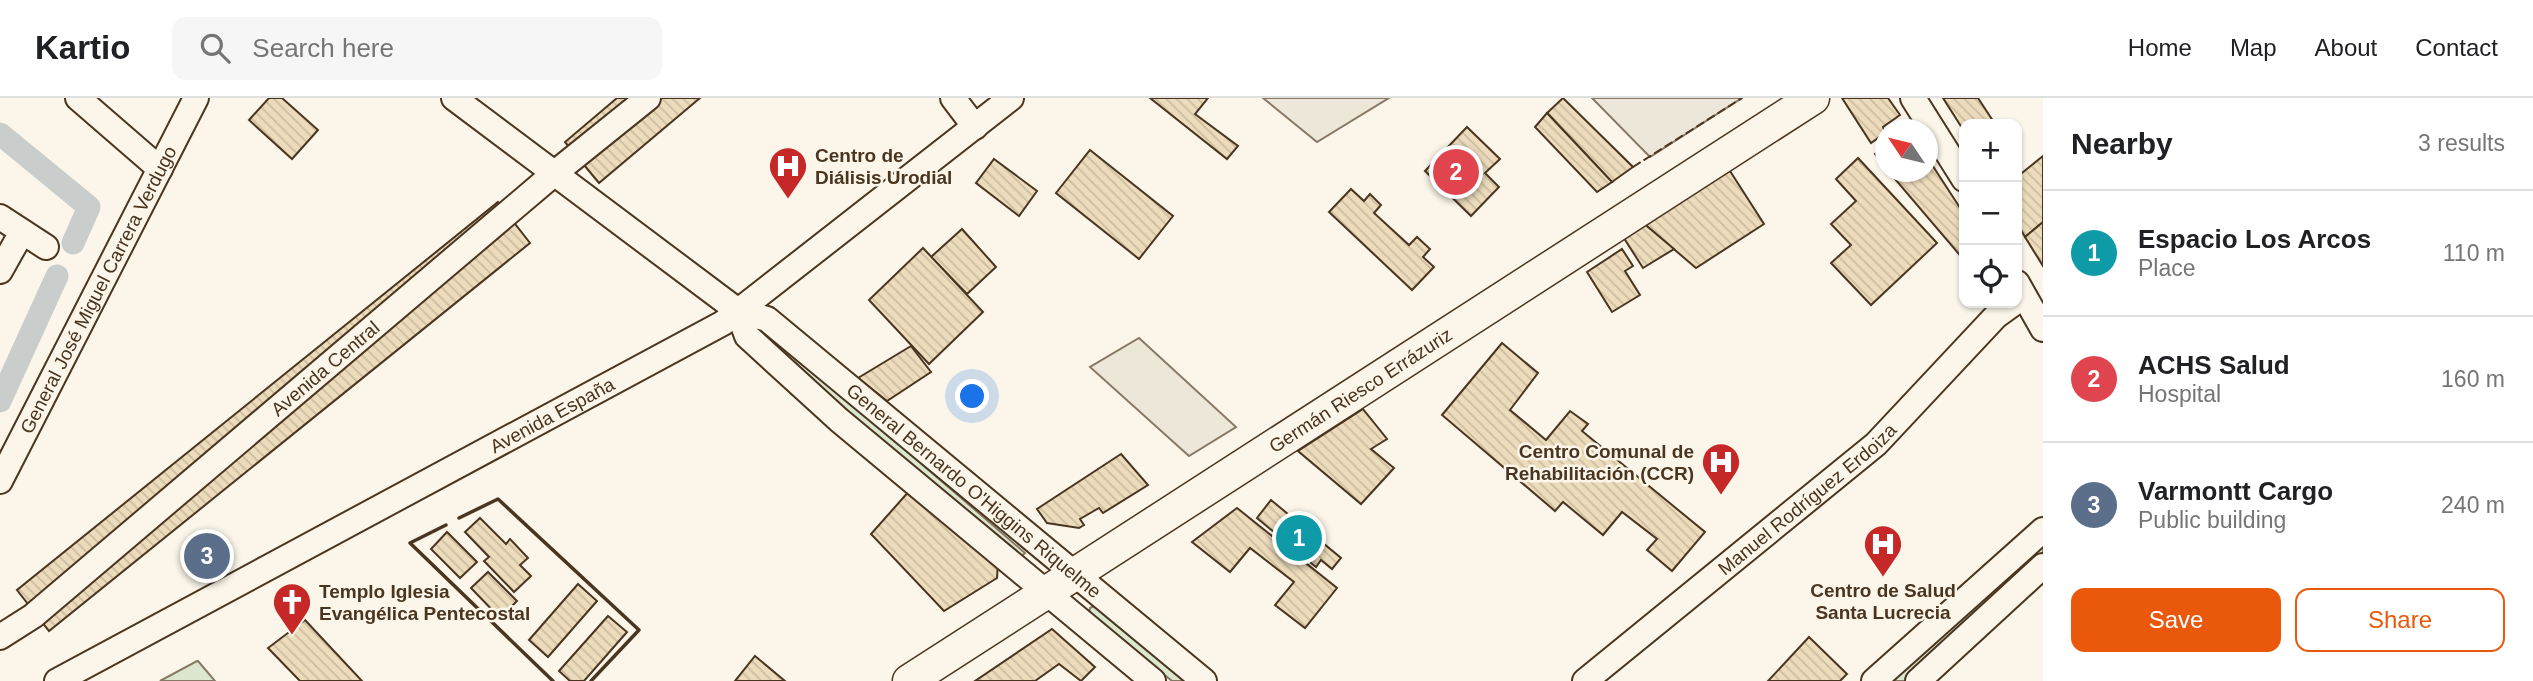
<!DOCTYPE html>
<html lang="en">
<head>
<meta charset="utf-8">
<style>
  :root { --surface:#fff; --page:#f6f6f6; --text:#202124; --muted:#757577; --line:#e0e0e0; --accent:#ea580c }
  body { margin:0; font-family:Helvetica,sans-serif; background:var(--page); color:var(--text) }
  .controls { position:absolute; right:21px; top:21px; display:grid; overflow:hidden; border-radius:14px; box-shadow:0 2px 5px #0004 }
  .controls button { width:63px; height:63px; display:grid; place-items:center; padding:0; border:0; border-bottom:2px solid var(--line); background:var(--surface); color:var(--text); font:35px sans-serif }
  .compass { position:absolute; left:1875px; top:21px; width:63px; height:63px; border-radius:50%; background:var(--surface); box-shadow:0 2px 5px #0004; rotate:305deg }
  .you { position:absolute; left:973px; top:299px; width:24px; height:24px; margin:-18px; border:5px solid #fff; border-radius:50%; background:#1a73e8; box-shadow:0 0 0 10px #1a73e833 }
  .badge { display:grid; place-items:center; width:46px; height:46px; border-radius:50%; background:var(--accent); color:#fff; font-size:23px; font-weight:700 }
  .pin { position:absolute; translate:-50% -50%; border:4px solid #fff; box-shadow:0 2px 7px #0006 }
  .list { margin:0; padding:0; list-style:none }
  h2 { display:flex; justify-content:space-between; align-items:center; height:91px; margin:0; padding:0 28px; font-size:30px }
  h2 small { font-size:23px; font-weight:400; color:var(--muted) }
  .list li { display:grid; grid-template-columns:46px 1fr auto; gap:21px; align-items:center; box-sizing:border-box; height:126px; padding:0 28px; border-top:2px solid var(--line) }
  .list b { display:block; font-size:26px; white-space:nowrap }
  .list p { margin:0; font-size:23px; white-space:nowrap; color:var(--muted) }
  .list em { font-size:23px; font-style:normal; color:var(--muted) }
  .actions { display:flex; gap:14px; padding:21px 28px }
  .actions a { flex:1; padding:16px 0; border:2px solid var(--accent); border-radius:14px; text-align:center; font-size:24px; color:var(--accent) }
  .actions .main { background:var(--accent); color:#fff }
  .icon { flex:none; width:38px; height:38px; fill:none; stroke:currentColor; stroke-width:2; stroke-linecap:round; stroke-linejoin:round }
  .map { position:relative; flex:none; width:2043px; height:583px; overflow:hidden }
  header { display:flex; align-items:center; gap:42px; box-sizing:border-box; height:98px; padding:0 35px; background:var(--surface); border-bottom:2px solid var(--line) }
  header strong { font-size:33px }
  nav { display:flex; gap:38px; margin-inline-start:auto; font-size:24px }
  .search { width:490px; height:63px; background:var(--page); display:flex; align-items:center; gap:18px; box-sizing:border-box; padding:0 24px; border-radius:14px; color:var(--muted); font-size:26px }
  main { display:flex }
  aside { flex:1; background:var(--surface) }
  .map>svg:first-child { display:block }
  .green { fill:#dce7d0; stroke:#887966; stroke-width:2 }
  .parking { fill:#ede7d9; stroke:#887966; stroke-width:2 }
  .lines { fill:none; stroke-linecap:round; stroke-linejoin:round }
  .canal { stroke:#c9cecd; stroke-width:23 }
  .building { fill:url(#building-back-hatch); stroke:#4a3520; stroke-width:2 }
  .minor-casing { stroke:#4a3520; stroke-width:28 }
  .major-casing { stroke:#4a3520; stroke-width:35 }
  .minor { stroke:#fbf6e9; stroke-width:24 }
  .major { stroke:#fbf6e9; stroke-width:32 }
  .fence { stroke:#4a3520; stroke-width:2; stroke-dasharray:9 3.5; stroke-linecap:butt }
  .wall { stroke:#4a3520; stroke-width:3.5 }
  .labels { text-anchor:middle; dominant-baseline:central; stroke-width:5; stroke-linejoin:round; paint-order:stroke }
  .poi-label { font-size:19px; font-weight:bold; fill:#4a3520; stroke:#fbf6e9; text-anchor:start }
  .street-label { font-size:19px; fill:#4a3520; stroke:#fbf6e9 }
</style>
</head>
<body>
<header>
<strong>Kartio</strong>
<div class="search"><svg class="icon" aria-label="search" viewBox="0 0 24 24"><circle cx="10" cy="10" r="6"/><path d="M15 15l6 6"/></svg>Search here</div>
<nav><a>Home</a><a>Map</a><a>About</a><a>Contact</a></nav>
</header>
<main>
<div class="map">
<svg width="2043" height="583" viewBox="0 0 2043 583">
  <defs>
    <pattern id="building-back-hatch" width="6" height="6" patternUnits="userSpaceOnUse" patternTransform="scale(1.75)"><rect width="6" height="6" fill="#ecdcbc"/><path d="M-1 5l2 2M0 0l6 6M5-1l2 2" fill="none" stroke="#ccbda1"/></pattern>
  </defs>
  <rect width="100%" height="100%" fill="#fbf6e9"/>
  <g class="green">
    <polygon points="771,236 1025,455 1017,463 765,244"/>
    <polygon points="2043,440 2043,457 1906,583 1886,583"/>
    <polygon points="1096,507 1190,583 1172,583 1089,515 1090,510"/>
    <polygon points="198,563 215,583 160,583 197,563"/>
  </g>
  <g class="parking">
    <polygon points="1263,0 1389,0 1317,44"/>
    <polygon points="1592,0 1742,0 1650,59"/>
    <polygon points="1139,240 1236,329 1189,358 1090,269"/>
  </g>
  <g class="lines">
    <g class="canal">
      <polyline points="0,36 89,109 73,145"/>
      <polyline points="0,303 57,178"/>
    </g>
  </g>
  <g class="building">
    <polygon points="269,0 282,0 318,32 292,61 249,22"/>
    <polygon points="617,0 700,0 599,85 565,44"/>
    <polygon points="1150,0 1208,0 1195,16 1238,48 1227,61"/>
    <polygon points="1563,0 1633,69 1612,84 1547,15"/>
    <polygon points="1842,0 1888,0 1900,17 1883,29 1885,35 1871,45"/>
    <polygon points="1943,0 1978,0 1995,26 1964,26 1964,33"/>
    <polygon points="1547,15 1612,84 1597,94 1535,29"/>
    <polygon points="1467,29 1500,61 1485,75 1499,89 1471,118 1425,73"/>
    <polygon points="1885,49 1885,69 1875,56"/>
    <polygon points="1090,52 1173,118 1139,161 1056,95"/>
    <polygon points="2043,58 2043,124 2025,139 2017,125 2017,79"/>
    <polygon points="1927,59 1964,116 1964,162 1889,74 1927,74"/>
    <polygon points="1858,60 1937,145 1871,207 1831,165 1851,147 1831,126 1856,103 1836,81"/>
    <polygon points="994,61 1037,93 1019,118 976,85"/>
    <polygon points="1730,73 1764,126 1696,170 1642,124"/>
    <polygon points="1351,91 1364,103 1370,96 1381,107 1374,115 1409,147 1417,139 1430,151 1423,159 1434,169 1412,192 1329,114"/>
    <polygon points="498,104 530,145 49,533 17,492"/>
    <polygon points="1642,124 1674,151 1643,170 1622,137"/>
    <polygon points="2043,124 2043,168 2025,139"/>
    <polygon points="962,131 996,169 967,196 931,159"/>
    <polygon points="923,150 983,214 929,266 869,202"/>
    <polygon points="1622,151 1633,168 1625,173 1640,197 1612,214 1587,174"/>
    <polygon points="1502,245 1538,275 1510,312 1546,342 1570,313 1588,326 1582,333 1705,434 1672,473 1647,452 1657,441 1622,414 1603,437 1563,404 1555,413 1442,317"/>
    <polygon points="911,248 931,274 887,303 858,280"/>
    <polygon points="1363,311 1387,341 1371,351 1394,370 1361,406 1298,353"/>
    <polygon points="1121,356 1148,387 1103,415 1099,410 1080,421 1084,427 1079,430 1047,425 1037,411"/>
    <polygon points="911,391 998,465 997,480 944,513 871,436"/>
    <polygon points="1271,402 1341,460 1332,471 1321,462 1316,469 1257,420"/>
    <polygon points="1237,410 1337,490 1305,530 1275,507 1294,484 1250,450 1230,474 1192,444"/>
    <polygon points="480,420 506,446 510,441 528,460 520,467 531,478 514,494 484,463 489,459 465,434"/>
    <polygon points="447,434 477,464 460,480 431,451"/>
    <polygon points="488,474 517,503 500,520 471,490"/>
    <polygon points="578,486 597,503 548,559 529,542"/>
    <polygon points="608,518 627,534 584,583 570,583 559,573"/>
    <polygon points="305,522 362,583 300,583 268,550"/>
    <polygon points="1052,531 1095,569 1081,583 1059,566 1035,583 975,583"/>
    <polygon points="1809,539 1847,576 1840,583 1768,583"/>
    <polygon points="755,558 785,583 735,583"/>
  </g>
  <g class="lines">
    <g class="minor-casing">
      <g id="minor">
        <polyline points="78,0 160,71"/>
        <path id="s1" d="M 454,0 L 738,213 L 767,221 L 1204,583"/>
        <polyline points="953,0 975,29"/>
        <polyline points="1913,0 1964,81"/>
        <polyline points="0,119 46,149"/>
        <polyline points="0,173 22,134"/>
        <polyline points="2017,185 2043,231"/>
        <polyline points="738,213 747,238 839,322 1153,583"/>
        <path id="s2" d="M 0,383 L 196,0"/>
        <path id="s3" d="M 0,539 L 33,518 L 556,74 L 648,0"/>
        <path id="s4" d="M 57,583 L 723,225 L 1011,0"/>
        <path id="s5" d="M 1585,583 L 1876,346 L 1996,218 L 2014,205"/>
        <polyline points="1874,583 2043,432"/>
        <polyline points="1918,583 2043,468"/>
      </g>
    </g>
    <g class="major-casing">
      <g id="major">
        <path id="s6" d="M 909,583 L 1813,0"/>
      </g>
    </g>
    <use href="#minor" class="minor"/>
    <use href="#major" class="major"/>
    <polyline class="fence" points="1633,69 1742,0"/>
    <g class="wall">
      <polyline points="459,420 498,401 639,532 591,583"/>
      <polyline points="446,427 410,445 553,583"/>
    </g>
  </g>
  <defs>
    <g id="hospital-pin" transform="scale(2.0125)"><path d="M0 17L-7.5 6A9.5 9.5 0 1 1 7.5 6Z" fill="#c62828" stroke="#fbf6e9"/><path d="M-5-5h3v3.5h4V-5h3V5h-3V1.5h-4V5h-3Z" fill="#fff"/></g>
    <g id="church-pin" transform="scale(2.0125)"><path d="M0 17L-7.5 6A9.5 9.5 0 1 1 7.5 6Z" fill="#c62828" stroke="#fbf6e9"/><path d="M-1.2-6h2.4v3.5h3.3v2.4h-3.3V6h-2.4V-.1h-3.3v-2.4h3.3Z" fill="#fff"/></g>
  </defs>
  <g fill-rule="evenodd">
    <use href="#hospital-pin" x="788" y="68"/>
    <use href="#hospital-pin" x="1721" y="364"/>
    <use href="#hospital-pin" x="1883" y="446"/>
    <use href="#church-pin" x="292" y="504"/>
  </g>
  <g class="labels">
    <g class="poi-label">
      <text x="815" y="57">Centro de<tspan x="815" dy="22">Diálisis Urodial</tspan></text>
      <text x="1694" y="353" text-anchor="end">Centro Comunal de<tspan x="1694" dy="22">Rehabilitación (CCR)</tspan></text>
      <text x="1883" y="492" text-anchor="middle">Centro de Salud<tspan x="1883" dy="22">Santa Lucrecia</tspan></text>
      <text x="319" y="493">Templo Iglesia<tspan x="319" dy="22">Evangélica Pentecostal</tspan></text>
    </g>
    <g class="street-label">
      <text stroke="none"><textPath href="#s2" startOffset="215">General José Miguel Carrera Verdugo</textPath></text>
      <text stroke="none"><textPath href="#s3" startOffset="422">Avenida Central</textPath></text>
      <text stroke="none"><textPath href="#s6" startOffset="537">Germán Riesco Errázuriz</textPath></text>
      <text stroke="none"><textPath href="#s4" startOffset="562">Avenida España</textPath></text>
      <text stroke="none"><textPath href="#s1" startOffset="654">General Bernardo O'Higgins Riquelme</textPath></text>
      <text stroke="none"><textPath href="#s5" startOffset="287">Manuel Rodríguez Erdoiza</textPath></text>
    </g>
  </g>
</svg>
<div class="controls">
<button>+</button>
<button>−</button>
<button><svg class="icon" aria-label="locate" viewBox="0 0 24 24"><circle cx="12" cy="12" r="6"/><path d="M12 2v4M12 18v4M2 12h4M18 12h4"/></svg></button>
</div>
<svg class="compass" viewBox="-18 -18 36 36"><path d="M0-13l5 13h-10z" fill="#e53935"/><path d="M0 13l5-13h-10z" fill="#757577"/></svg>
<div class="you"></div>
<div class="pin badge" style="left:1299px;top:440px;background:#0f9aa8">1</div>
<div class="pin badge" style="left:1456px;top:74px;background:#e0444e">2</div>
<div class="pin badge" style="left:207px;top:458px;background:#5c6f8a">3</div>
</div>
<aside>
<h2>Nearby<small>3 results</small></h2>
<ul class="list">
<li><span class="badge" style="background:#0f9aa8">1</span><div><b>Espacio Los Arcos</b><p>Place</p></div><em>110 m</em></li>
<li><span class="badge" style="background:#e0444e">2</span><div><b>ACHS Salud</b><p>Hospital</p></div><em>160 m</em></li>
<li><span class="badge" style="background:#5c6f8a">3</span><div><b>Varmontt Cargo</b><p>Public building</p></div><em>240 m</em></li>
</ul>
<div class="actions"><a class="main">Save</a><a>Share</a></div>
</aside>
</main>
</body>
</html>
